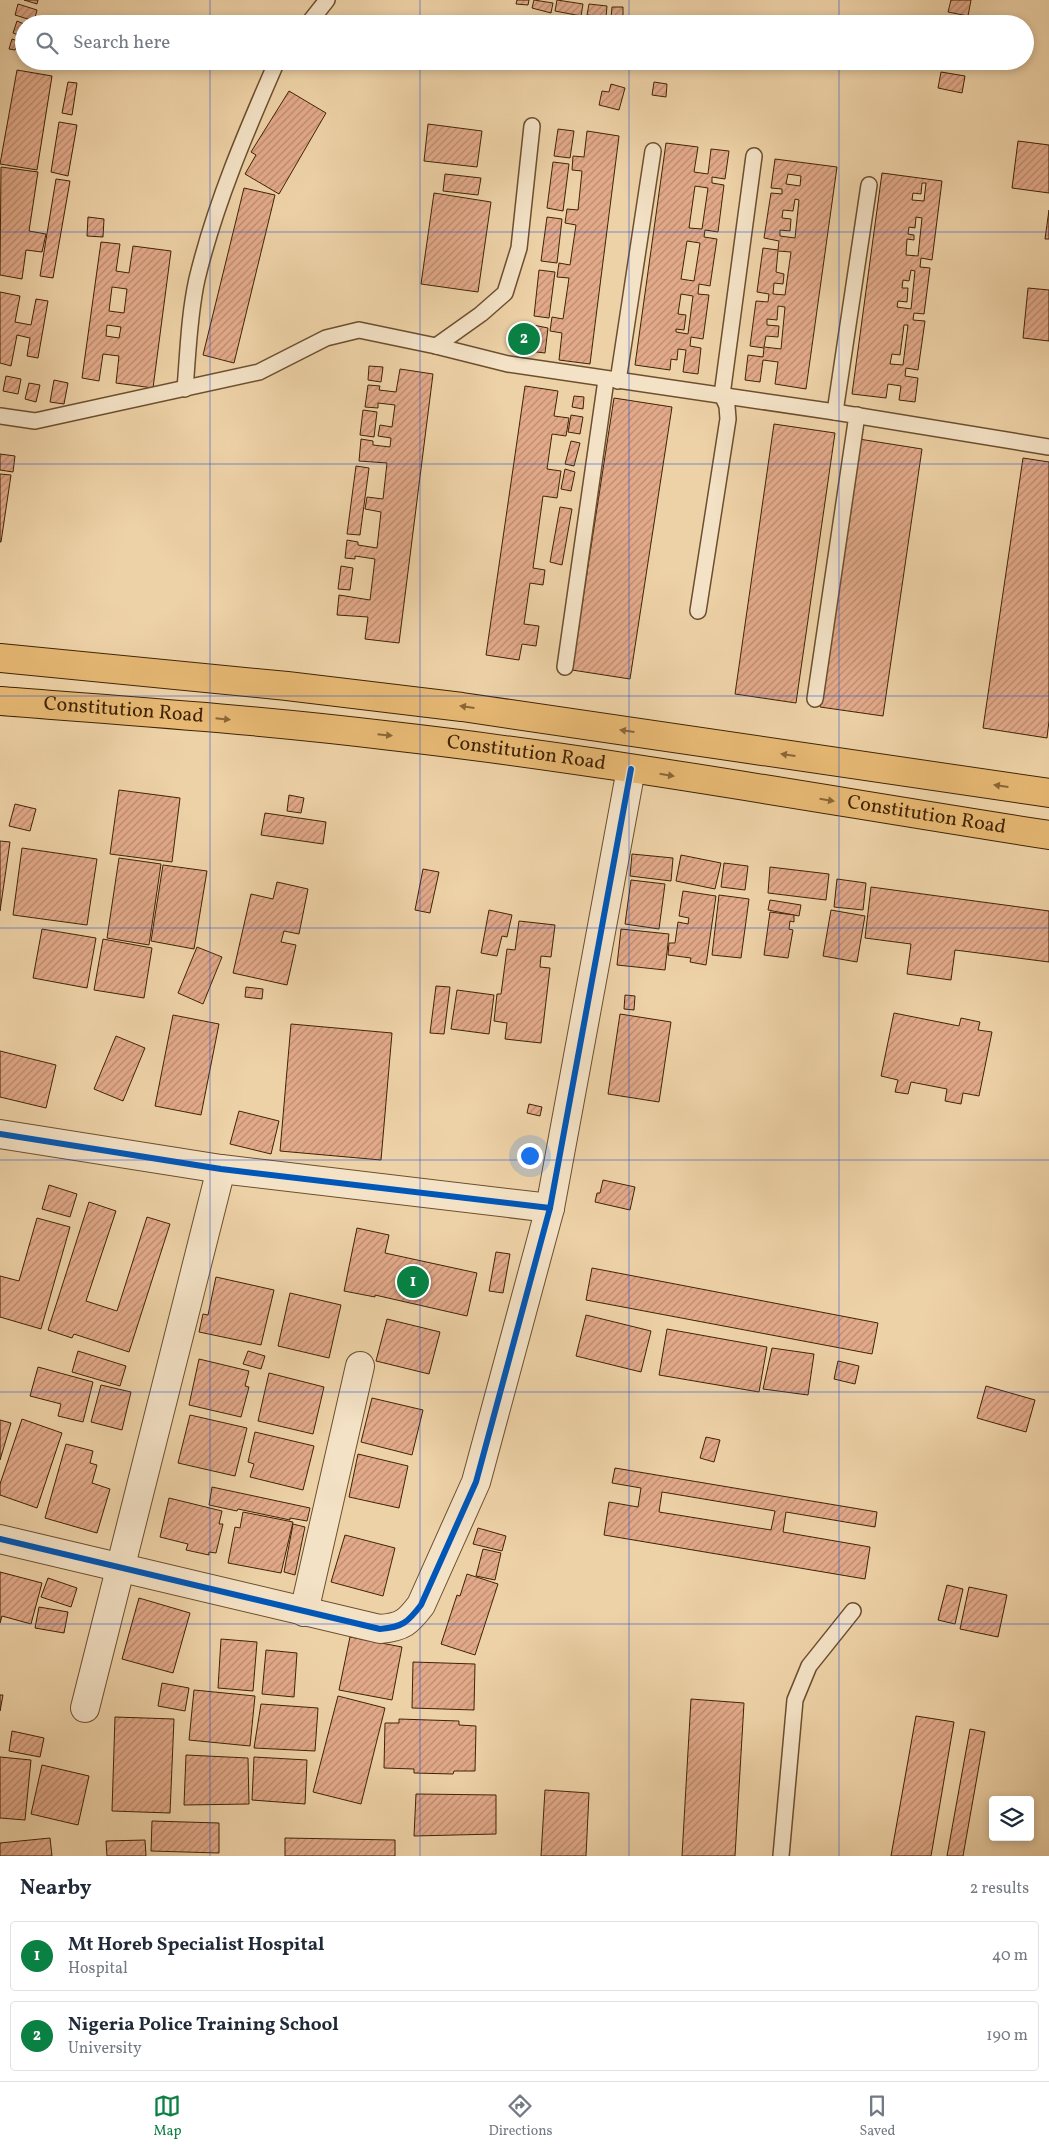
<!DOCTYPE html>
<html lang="en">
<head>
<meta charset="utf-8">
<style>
  :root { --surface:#fff; --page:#f6f6f7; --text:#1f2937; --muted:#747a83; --line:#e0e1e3; --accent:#0b8043 }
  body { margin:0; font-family:Vollkorn,serif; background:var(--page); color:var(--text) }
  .controls { position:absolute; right:15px; bottom:15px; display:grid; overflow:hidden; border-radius:5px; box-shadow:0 2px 8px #0003 }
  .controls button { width:45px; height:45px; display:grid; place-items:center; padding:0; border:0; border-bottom:1px solid var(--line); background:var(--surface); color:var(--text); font:25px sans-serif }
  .you { position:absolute; left:529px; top:1155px; width:18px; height:18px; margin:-12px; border:4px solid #fff; border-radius:50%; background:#1a73e8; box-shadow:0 0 0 8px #1a73e833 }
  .badge { display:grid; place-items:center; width:32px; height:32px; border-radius:50%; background:var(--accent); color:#fff; font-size:16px; font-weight:700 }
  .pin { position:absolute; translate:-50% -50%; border:2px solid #fff; box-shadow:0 1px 5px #0006 }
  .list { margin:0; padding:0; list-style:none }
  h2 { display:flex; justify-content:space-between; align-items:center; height:65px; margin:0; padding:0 20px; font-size:21px }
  h2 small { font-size:16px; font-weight:400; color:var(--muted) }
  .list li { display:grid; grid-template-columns:32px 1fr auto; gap:15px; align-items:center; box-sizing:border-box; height:70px; margin:0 10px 10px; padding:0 10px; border:1px solid var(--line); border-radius:5px }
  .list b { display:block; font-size:19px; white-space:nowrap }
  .list p { margin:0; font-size:16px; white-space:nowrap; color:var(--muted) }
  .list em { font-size:16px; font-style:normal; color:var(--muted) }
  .icon { flex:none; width:28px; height:28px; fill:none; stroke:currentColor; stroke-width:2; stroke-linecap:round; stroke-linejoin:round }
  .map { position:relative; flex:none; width:1049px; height:1856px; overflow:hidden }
  .search { position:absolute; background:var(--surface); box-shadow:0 2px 8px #0003; left:15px; right:15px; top:15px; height:55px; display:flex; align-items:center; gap:12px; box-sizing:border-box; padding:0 18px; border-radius:28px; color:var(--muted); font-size:19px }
  .sheet { height:225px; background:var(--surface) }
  nav { display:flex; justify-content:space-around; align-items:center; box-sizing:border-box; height:70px; border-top:1px solid var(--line); background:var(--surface); font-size:14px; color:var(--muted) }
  nav a { display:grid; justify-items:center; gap:2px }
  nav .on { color:var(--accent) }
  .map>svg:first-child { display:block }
  .building { fill:url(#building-hatch); stroke:#402306; fill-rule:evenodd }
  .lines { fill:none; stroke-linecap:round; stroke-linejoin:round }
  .lane-casing { stroke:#6c4f2e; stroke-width:18 }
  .street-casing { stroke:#6c4f2e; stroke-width:30 }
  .primary-casing { stroke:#402306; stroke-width:30 }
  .lane { stroke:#f4e2c6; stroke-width:15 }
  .street { stroke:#f4e2c6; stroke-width:28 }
  .primary { stroke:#e7b974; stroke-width:28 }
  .cycleway-casing { stroke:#f4e2c6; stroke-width:9 }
  .cycleway { stroke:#0057b8; stroke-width:6 }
  .oneway { fill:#8b6637 }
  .grid { fill:none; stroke:#1d4ed8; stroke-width:1; stroke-opacity:0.55 }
  .labels { text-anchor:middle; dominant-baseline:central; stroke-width:4; stroke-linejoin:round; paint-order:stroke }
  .street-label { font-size:20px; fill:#402306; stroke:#f4e2c6 }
</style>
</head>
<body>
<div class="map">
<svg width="1049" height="1856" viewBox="0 0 1049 1856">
  <defs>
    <pattern id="building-hatch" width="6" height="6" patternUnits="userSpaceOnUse" patternTransform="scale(1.25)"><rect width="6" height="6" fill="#e3aa8a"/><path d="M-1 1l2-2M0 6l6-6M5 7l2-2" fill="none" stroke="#b98a6f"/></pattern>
  </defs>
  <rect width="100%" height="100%" fill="#eed2a7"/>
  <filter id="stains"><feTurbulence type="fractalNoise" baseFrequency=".004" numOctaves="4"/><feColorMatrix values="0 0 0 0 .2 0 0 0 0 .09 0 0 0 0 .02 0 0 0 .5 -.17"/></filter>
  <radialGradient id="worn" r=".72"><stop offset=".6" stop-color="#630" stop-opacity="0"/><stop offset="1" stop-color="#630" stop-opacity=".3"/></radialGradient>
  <g class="building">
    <polygon points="24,0 38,0 37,4"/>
    <polygon points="517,0 529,0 528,5 516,4"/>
    <polygon points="534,0 553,3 551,13 532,8"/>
    <polygon points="557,0 583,4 581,16 555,11"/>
    <polygon points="951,0 971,0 968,16 948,12"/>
    <polygon points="18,4 37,10 34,21 15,15"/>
    <polygon points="589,4 607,6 606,17 587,15"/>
    <polygon points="612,7 623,7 623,18 611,18"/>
    <polygon points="948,16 971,20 970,24 946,24"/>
    <polygon points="17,21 24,24 24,37 13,33"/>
    <polygon points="12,39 18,41 15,50 9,49"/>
    <polygon points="21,41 24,42 24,51 18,50"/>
    <rect x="941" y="61" width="22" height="7"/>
    <polygon points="17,70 52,76 37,170 0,164"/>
    <polygon points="941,72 965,76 962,93 938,88"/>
    <polygon points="68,82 77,83 72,115 62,113"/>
    <polygon points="654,82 667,84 666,97 652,95"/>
    <polygon points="611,84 625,88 619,110 599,105 602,91 609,92"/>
    <polygon points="289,91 326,113 279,194 245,174 256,155 251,152"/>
    <polygon points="59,122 77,125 68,176 51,172"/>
    <polygon points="428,124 482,131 477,167 424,161"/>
    <polygon points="558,129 574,131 570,158 554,156"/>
    <polygon points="587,131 619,136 590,364 559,360 562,333 550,331 552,317 563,319 569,278 557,277 559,263 570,265 576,225 565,223 567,209 578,210 582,171 572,170 573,156 584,157"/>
    <polygon points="1018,141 1049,145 1049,193 1012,188"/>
    <path d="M 666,143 L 698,147 L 694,172 L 708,174 L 711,149 L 729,151 L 725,179 L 712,177 L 712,183 L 724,185 L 718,232 L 705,230 L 704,237 L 717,239 L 710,286 L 699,284 L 698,294 L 709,295 L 703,339 L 691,337 L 690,346 L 701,348 L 698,374 L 683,372 L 686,350 L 678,349 L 677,360 L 671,359 L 670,370 L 635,365 ZM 695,186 L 708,188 L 702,229 L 689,228 ZM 687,241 L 700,243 L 694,281 L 681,279 ZM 681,294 L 693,296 L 688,334 L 676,332 L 676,329 L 684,330 L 686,315 L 678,314 Z"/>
    <path d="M 775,159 L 837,167 L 806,389 L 775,384 L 778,362 L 763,360 L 760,382 L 745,380 L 748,355 L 763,357 L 764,348 L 750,346 L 756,301 L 768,302 L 769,294 L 757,292 L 763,248 L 778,250 L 779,241 L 764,238 L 771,193 L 782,194 L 782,189 L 771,188 ZM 788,174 L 801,176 L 800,186 L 786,184 ZM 795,199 L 799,200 L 795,238 L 780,236 L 780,230 L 790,231 L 791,219 L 782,218 L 783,210 L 793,211 ZM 778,251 L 791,252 L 785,295 L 773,294 L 774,283 L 783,284 L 784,274 L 776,272 ZM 778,306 L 785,307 L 781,349 L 764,347 L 766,336 L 778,337 L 779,326 L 767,325 L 767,319 L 777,320 Z"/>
    <polygon points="553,162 569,164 563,211 547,208"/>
    <polygon points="1,167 38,172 29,231 46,234 42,252 26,250 22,279 0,275"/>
    <path d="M 882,173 L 942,181 L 932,260 L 921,258 L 920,267 L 930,268 L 924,314 L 914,313 L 913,320 L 925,321 L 918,370 L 906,368 L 905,376 L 918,378 L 915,402 L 899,400 L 901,386 L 888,384 L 886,398 L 852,394 ZM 922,183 L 926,183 L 924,201 L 912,200 L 913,193 L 921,194 ZM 916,217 L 922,218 L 918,256 L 906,255 L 907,239 L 914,240 L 914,235 L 908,234 L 909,227 L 915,228 ZM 911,270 L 915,271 L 911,309 L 897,307 L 898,301 L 907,302 L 908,288 L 902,288 L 903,280 L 909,281 ZM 904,325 L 908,325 L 903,365 L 890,364 L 892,354 L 900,355 Z"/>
    <polygon points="445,174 481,178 478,195 443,191"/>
    <polygon points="56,179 70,181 53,278 40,276"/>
    <polygon points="244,188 275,195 234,363 203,355"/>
    <polygon points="434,193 491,202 478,292 421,284"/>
    <polygon points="1049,210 1049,239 1045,239"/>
    <polygon points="88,217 104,219 103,237 87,236"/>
    <polygon points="547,217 562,219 557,263 541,261"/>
    <path d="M 101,242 L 120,244 L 116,271 L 129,273 L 133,246 L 171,251 L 153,388 L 116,383 L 119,356 L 103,354 L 99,381 L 82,378 ZM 112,287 L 127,289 L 124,313 L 109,311 ZM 107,325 L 121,327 L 119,338 L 106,336 Z"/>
    <polygon points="539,270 555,272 549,318 534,316"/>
    <polygon points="1028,288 1049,290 1049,341 1023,338"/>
    <polygon points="0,292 20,296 15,322 31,325 36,299 48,301 38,358 27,356 30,338 17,335 11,366 0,363"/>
    <polygon points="533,325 548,328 545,353 529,351"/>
    <polygon points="369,366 383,367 381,382 368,380"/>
    <polygon points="400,369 433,374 399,643 365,639 368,617 337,615 339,595 370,600 375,559 355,556 355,559 345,558 347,540 358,542 358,545 377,548 381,512 365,509 367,497 383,499 387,463 359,461 361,439 373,441 373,445 390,447 391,438 378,436 380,425 392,427 395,405 378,403 378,408 365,407 368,385 380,386 379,390 396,392"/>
    <polygon points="6,376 21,379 18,394 3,391"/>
    <polygon points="54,380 68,383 64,404 50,402"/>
    <polygon points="29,383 40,385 36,402 25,399"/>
    <polygon points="525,386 558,391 554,416 569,418 566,436 552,434 547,469 561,471 557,498 543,496 533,568 545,570 543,585 530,583 524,624 539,626 536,646 522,644 519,660 486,655"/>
    <polygon points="574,396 584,397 583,409 572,407"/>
    <polygon points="614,398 672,407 630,679 572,670"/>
    <polygon points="363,410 377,412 374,437 360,435"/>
    <polygon points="571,415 583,417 580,434 568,432"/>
    <polygon points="774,424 835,433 796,703 735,694"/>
    <polygon points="859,439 922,449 883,716 820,707"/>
    <polygon points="571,441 580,443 574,466 565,464"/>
    <polygon points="0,454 15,456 13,472 0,470"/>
    <polygon points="1023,458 1049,462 1049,721 1047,738 983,728"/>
    <polygon points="356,466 369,468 360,535 347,534"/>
    <polygon points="565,469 575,472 571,491 561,489"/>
    <polygon points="0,474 11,475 1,542 0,542"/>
    <polygon points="560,507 572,509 562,565 550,562"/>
    <polygon points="341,566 353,568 350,590 338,589"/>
    <polygon points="119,790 180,798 172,862 110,854"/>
    <polygon points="289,795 304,798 301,813 287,811"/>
    <polygon points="15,804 36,809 30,831 9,826"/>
    <polygon points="265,813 326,822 323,844 261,835"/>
    <polygon points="0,841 10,842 0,911"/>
    <polygon points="22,848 97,859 87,925 13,915"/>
    <polygon points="632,854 673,858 671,881 630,876"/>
    <polygon points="681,855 721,863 715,889 676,881"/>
    <polygon points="119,858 161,864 149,945 107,938"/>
    <polygon points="724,863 748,866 745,890 721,887"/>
    <polygon points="163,865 207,871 194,949 151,941"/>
    <polygon points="770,867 829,874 826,900 768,893"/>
    <polygon points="423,869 439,872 430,913 415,910"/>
    <polygon points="837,879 866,883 863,910 834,907"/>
    <polygon points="631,880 665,884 659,929 625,924"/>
    <polygon points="277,882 308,889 299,934 284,931 281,942 296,945 287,985 233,973 251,894 273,899"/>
    <polygon points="871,887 1049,911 1049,962 955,950 951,980 907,974 911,944 865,938"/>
    <polygon points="683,891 716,896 706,965 690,962 691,958 668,955 669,943 675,943 678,922 688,924 689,918 679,916"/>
    <polygon points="719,895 749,899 741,958 712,955"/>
    <polygon points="770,900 801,905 799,916 768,910"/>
    <polygon points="489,910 512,915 507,937 502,936 497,956 481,953"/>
    <polygon points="831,910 865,916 857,962 823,956"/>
    <polygon points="770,912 794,915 794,922 790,921 789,929 793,930 788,958 764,955"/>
    <polygon points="519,921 555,925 551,957 541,956 540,967 550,968 541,1043 505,1039 507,1023 494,1021 497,994 501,994 507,949 515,950"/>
    <polygon points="42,929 96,938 87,988 33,978"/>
    <polygon points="621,929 669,934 665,970 617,965"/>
    <polygon points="103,939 152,948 144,998 94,990"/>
    <polygon points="197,947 222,957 203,1004 178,993"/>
    <polygon points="436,986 450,987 444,1034 430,1033"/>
    <polygon points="246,987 263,989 262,999 245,997"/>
    <polygon points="457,990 494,995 489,1034 451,1029"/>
    <polygon points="625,995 635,996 634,1010 624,1009"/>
    <polygon points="894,1013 959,1026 961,1018 980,1022 978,1030 992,1032 979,1096 963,1093 961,1104 945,1101 947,1089 911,1082 908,1094 895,1092 898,1080 881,1076"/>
    <polygon points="620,1014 671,1022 659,1102 608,1094"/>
    <polygon points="173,1015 219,1024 201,1115 155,1106"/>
    <polygon points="291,1024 392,1033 381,1160 280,1151"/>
    <polygon points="116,1036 145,1048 123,1101 94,1089"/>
    <polygon points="0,1051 56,1065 46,1108 0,1097"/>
    <polygon points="529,1104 542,1107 540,1116 527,1113"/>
    <polygon points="239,1111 279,1121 271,1154 230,1144"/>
    <polygon points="603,1180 635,1187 630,1210 595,1202 597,1193 600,1193"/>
    <polygon points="49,1185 77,1194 70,1217 42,1209"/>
    <polygon points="89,1202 116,1211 86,1301 117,1311 147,1217 170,1224 129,1352 74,1334 72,1338 48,1330"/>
    <polygon points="37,1218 70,1227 41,1329 0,1317 0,1276 19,1281"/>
    <polygon points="357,1228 389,1235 385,1253 477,1273 467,1316 375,1295 375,1297 344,1291"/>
    <polygon points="496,1252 510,1254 503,1293 489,1291"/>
    <polygon points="592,1268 878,1323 872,1354 586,1300"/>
    <polygon points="216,1277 274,1290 261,1345 199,1332 203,1314 208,1315"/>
    <polygon points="290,1293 341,1305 329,1358 278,1346"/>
    <polygon points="586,1315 651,1331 641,1372 576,1356"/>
    <polygon points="387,1319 440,1332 429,1374 376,1361"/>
    <polygon points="667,1329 767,1347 759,1392 659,1375"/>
    <polygon points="772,1348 814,1354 808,1395 763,1389"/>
    <polygon points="78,1351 126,1366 120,1386 72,1372"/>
    <polygon points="248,1351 265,1356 261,1369 243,1364"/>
    <polygon points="199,1359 249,1371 245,1386 249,1387 241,1417 189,1405"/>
    <polygon points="838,1361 859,1366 855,1384 834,1379"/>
    <polygon points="38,1367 93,1382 83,1422 58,1416 61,1404 30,1396"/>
    <polygon points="269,1373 324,1387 313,1434 258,1421"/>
    <polygon points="101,1385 131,1392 122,1430 91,1422"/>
    <polygon points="986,1386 1035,1400 1026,1432 977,1418"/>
    <polygon points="372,1398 423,1410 412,1455 361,1442"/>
    <polygon points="190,1415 247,1428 235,1476 178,1463"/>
    <polygon points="22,1419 62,1433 37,1508 0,1495 0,1484"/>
    <polygon points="0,1420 11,1423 0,1460"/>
    <polygon points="255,1432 314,1446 303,1490 250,1477 254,1464 248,1462"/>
    <polygon points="706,1437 720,1440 714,1462 700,1458"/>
    <polygon points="66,1444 93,1451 90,1463 97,1465 92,1483 110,1489 97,1533 45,1518"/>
    <polygon points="358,1454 408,1466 399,1508 349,1497"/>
    <path d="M 615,1468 L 877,1512 L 875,1527 L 786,1512 L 783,1532 L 870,1547 L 865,1579 L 604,1535 L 609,1502 L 638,1507 L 641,1488 L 612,1483 ZM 662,1492 L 775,1511 L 771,1530 L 659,1512 Z"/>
    <polygon points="212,1487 310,1508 307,1521 290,1518 290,1520 238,1509 237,1511 209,1505"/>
    <polygon points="169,1498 222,1511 219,1524 223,1524 216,1553 209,1552 209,1555 186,1550 188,1544 160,1537"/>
    <polygon points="243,1512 293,1522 281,1573 228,1563 235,1527 240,1528"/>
    <polygon points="293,1524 305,1527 295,1575 284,1572"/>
    <polygon points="478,1528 506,1536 502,1551 473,1544"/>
    <polygon points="345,1535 395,1548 383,1596 331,1582"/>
    <polygon points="483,1549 501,1553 495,1580 476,1576"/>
    <polygon points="0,1572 42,1583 31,1624 2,1616 0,1623"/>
    <polygon points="467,1574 498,1584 475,1655 441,1644 457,1595 460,1596"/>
    <polygon points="48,1578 77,1588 71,1607 41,1597"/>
    <polygon points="947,1585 963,1589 955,1624 938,1620"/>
    <polygon points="969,1587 1007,1595 998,1637 960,1629"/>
    <polygon points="139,1598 190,1613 173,1673 122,1659"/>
    <polygon points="39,1607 68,1612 64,1633 35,1628"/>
    <polygon points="350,1637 402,1647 392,1700 339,1690"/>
    <polygon points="221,1639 257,1642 253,1691 218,1688"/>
    <polygon points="266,1650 297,1653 294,1697 262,1694"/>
    <polygon points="413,1662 475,1664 474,1710 412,1708"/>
    <polygon points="162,1683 189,1688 185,1711 158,1706"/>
    <polygon points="194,1690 255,1696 250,1746 189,1740"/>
    <polygon points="0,1695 3,1695 0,1711"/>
    <polygon points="338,1696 385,1708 361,1804 313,1792"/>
    <polygon points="691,1699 744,1703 735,1856 682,1856"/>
    <polygon points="261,1704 318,1708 315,1751 254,1748"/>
    <polygon points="916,1716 954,1722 931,1856 891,1856"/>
    <polygon points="115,1717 174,1719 170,1813 112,1811"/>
    <polygon points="399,1719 459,1721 459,1725 476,1726 475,1771 454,1771 453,1774 414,1773 414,1769 384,1768 385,1723 399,1723"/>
    <polygon points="970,1729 985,1732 963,1856 947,1856"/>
    <polygon points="12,1731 44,1738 40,1757 9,1751"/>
    <polygon points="186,1755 248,1758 249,1804 184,1805"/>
    <polygon points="0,1757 31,1760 25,1820 0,1818"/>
    <polygon points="254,1757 307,1760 305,1804 252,1800"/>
    <polygon points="42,1765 89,1776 78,1825 31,1814"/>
    <polygon points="545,1790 589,1793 586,1856 541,1856"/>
    <polygon points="416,1794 496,1795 496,1834 414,1836"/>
    <polygon points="152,1821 219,1823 219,1853 151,1851"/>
    <polygon points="50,1838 52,1856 0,1856 0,1843"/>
    <polygon points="285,1838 395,1840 395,1856 285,1856"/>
    <polygon points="145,1840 146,1856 107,1856 106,1841"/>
  </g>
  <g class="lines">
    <g class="lane-casing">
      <g id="lane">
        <polyline points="308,24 327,0"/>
        <polyline points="436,346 481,314 505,293 519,248 532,126"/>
        <polyline points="618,381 653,151"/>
        <path d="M 185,389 C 188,353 189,315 197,279 C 215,204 246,132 277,61"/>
        <polyline points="835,412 869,185"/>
        <polyline points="0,416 35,421 259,372 326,338 359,330 436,346 508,364 835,412 1049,447"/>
        <polyline points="698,611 728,419 727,406 722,395 754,156"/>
        <polyline points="565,667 606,380"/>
        <polyline points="815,699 857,415"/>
        <polyline points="781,1856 795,1700 809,1666 853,1611"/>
      </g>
    </g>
    <g class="street-casing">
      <g id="street">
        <polyline points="0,1134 221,1169 550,1208"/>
        <path d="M 0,1539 L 380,1629 C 403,1627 408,1622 421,1605 L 476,1482 L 550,1208 L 631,769"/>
        <polyline points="304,1612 360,1366"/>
        <polyline points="85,1708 221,1169"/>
      </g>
    </g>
    <g class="primary-casing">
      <g id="primary">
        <polyline points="0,658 287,686 462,707 1049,793"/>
        <path id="s1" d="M 0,701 C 131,711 262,720 392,736 C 612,761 830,801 1049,835"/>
      </g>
    </g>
    <use href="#lane" class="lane"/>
    <use href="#street" class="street"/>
    <use href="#primary" class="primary"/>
    <g class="cycleway-casing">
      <g id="cycleway">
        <polyline points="0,1134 221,1169 550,1208"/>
        <path d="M 0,1539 L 380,1629 C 403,1627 408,1622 421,1605 L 476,1482 L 550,1208 L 631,769"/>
      </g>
    </g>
    <use href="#cycleway" class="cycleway"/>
  </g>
  <defs><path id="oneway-solid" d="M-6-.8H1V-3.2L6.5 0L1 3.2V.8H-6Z" transform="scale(1.25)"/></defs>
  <g class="oneway">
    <use href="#oneway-solid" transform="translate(467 707) rotate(-172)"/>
    <use href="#oneway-solid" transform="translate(223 719) rotate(6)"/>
    <use href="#oneway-solid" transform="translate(627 731) rotate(-172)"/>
    <use href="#oneway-solid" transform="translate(385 735) rotate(6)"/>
    <use href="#oneway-solid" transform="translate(788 755) rotate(-172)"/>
    <use href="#oneway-solid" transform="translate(667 775) rotate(9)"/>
    <use href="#oneway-solid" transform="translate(1001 786) rotate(-172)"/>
    <use href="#oneway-solid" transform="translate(827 800) rotate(9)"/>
  </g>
  <path class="grid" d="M 210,0 L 210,24M 420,0 L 420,24M 629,0 L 629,24M 839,0 L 839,24M 210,61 L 210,1856M 420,61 L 420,1856M 629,61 L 629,1856M 839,61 L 839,1856M 0,232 L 1049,232M 0,464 L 1049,464M 0,696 L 1049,696M 0,928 L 1049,928M 0,1160 L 1049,1160M 0,1392 L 1049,1392M 0,1624 L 1049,1624"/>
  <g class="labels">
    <g class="street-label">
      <text stroke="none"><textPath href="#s1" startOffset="124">Constitution Road</textPath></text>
      <text stroke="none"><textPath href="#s1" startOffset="529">Constitution Road</textPath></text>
      <text stroke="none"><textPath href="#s1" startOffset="934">Constitution Road</textPath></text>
    </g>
  </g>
  <rect width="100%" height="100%" filter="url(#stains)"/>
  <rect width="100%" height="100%" fill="url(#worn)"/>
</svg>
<div class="controls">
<button><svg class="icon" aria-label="layers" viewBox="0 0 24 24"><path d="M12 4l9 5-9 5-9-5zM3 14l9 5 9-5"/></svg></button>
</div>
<div class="you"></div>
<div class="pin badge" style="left:413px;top:1282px">1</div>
<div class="pin badge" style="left:524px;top:339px">2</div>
<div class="search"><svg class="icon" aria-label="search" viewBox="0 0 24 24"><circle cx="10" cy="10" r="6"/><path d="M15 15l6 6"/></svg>Search here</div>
</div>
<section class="sheet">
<h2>Nearby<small>2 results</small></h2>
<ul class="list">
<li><span class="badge">1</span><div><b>Mt Horeb Specialist Hospital</b><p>Hospital</p></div><em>40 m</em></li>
<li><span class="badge">2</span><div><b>Nigeria Police Training School</b><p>University</p></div><em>190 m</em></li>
</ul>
</section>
<nav>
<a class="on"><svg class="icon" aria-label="map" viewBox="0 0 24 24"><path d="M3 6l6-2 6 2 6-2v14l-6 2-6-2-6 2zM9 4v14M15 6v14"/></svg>Map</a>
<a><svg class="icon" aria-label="directions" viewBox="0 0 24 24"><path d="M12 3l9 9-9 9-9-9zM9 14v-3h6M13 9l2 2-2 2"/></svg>Directions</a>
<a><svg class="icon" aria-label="saved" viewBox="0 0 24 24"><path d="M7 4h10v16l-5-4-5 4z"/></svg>Saved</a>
</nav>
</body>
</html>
